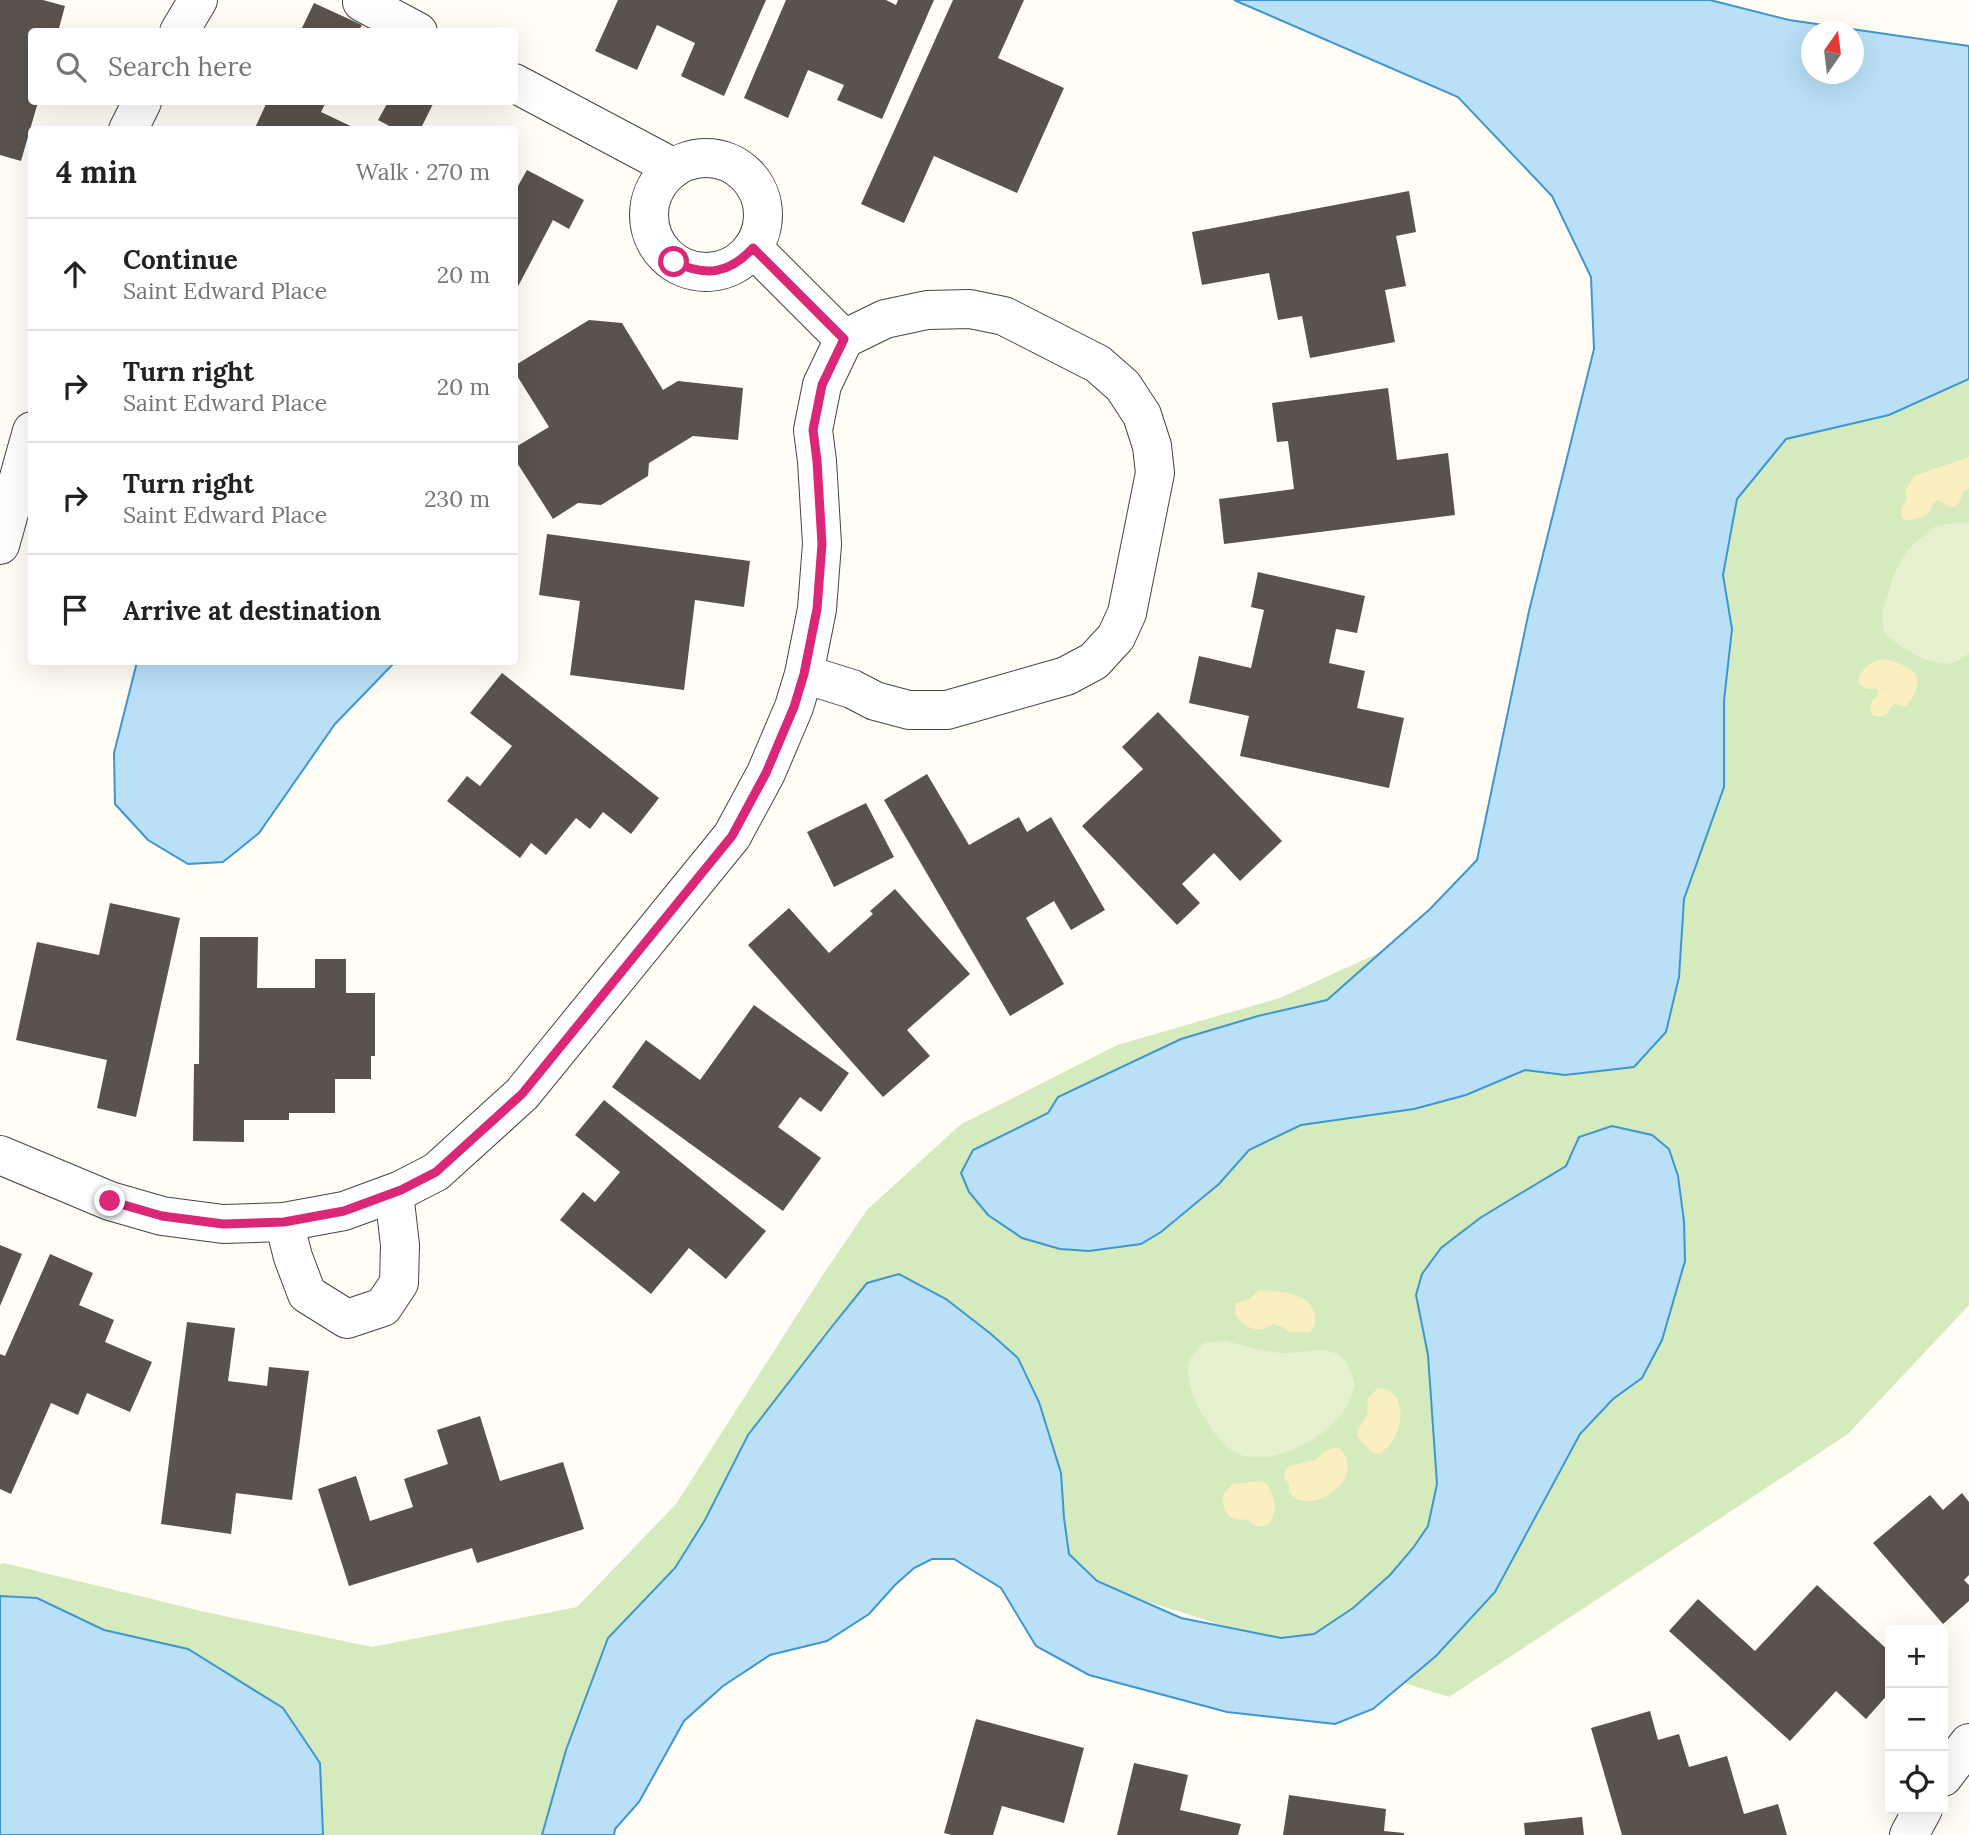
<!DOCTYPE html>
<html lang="en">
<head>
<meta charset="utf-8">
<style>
  :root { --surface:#fff; --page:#f2f2f2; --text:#222; --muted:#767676; --line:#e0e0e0 }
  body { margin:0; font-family:Lora,serif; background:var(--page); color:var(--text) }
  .controls { position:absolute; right:21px; bottom:21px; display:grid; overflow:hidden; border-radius:7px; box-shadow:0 7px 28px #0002 }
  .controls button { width:63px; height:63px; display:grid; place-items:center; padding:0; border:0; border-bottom:2px solid var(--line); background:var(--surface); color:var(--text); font:35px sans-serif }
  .compass { position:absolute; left:1801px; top:21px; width:63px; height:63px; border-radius:50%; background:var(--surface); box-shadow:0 7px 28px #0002; rotate:14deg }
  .stop { position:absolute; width:21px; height:21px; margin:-16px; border:5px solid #db2777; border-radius:50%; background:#fff }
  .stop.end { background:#db2777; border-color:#fff; box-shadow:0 2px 7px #0008 }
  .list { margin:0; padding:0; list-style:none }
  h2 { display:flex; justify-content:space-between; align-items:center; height:91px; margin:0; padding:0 28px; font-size:30px }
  h2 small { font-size:23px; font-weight:400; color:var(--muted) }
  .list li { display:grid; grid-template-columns:46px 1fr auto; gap:21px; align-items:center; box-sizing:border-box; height:112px; padding:0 28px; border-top:2px solid var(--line) }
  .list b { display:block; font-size:26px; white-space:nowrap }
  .list p { margin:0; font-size:23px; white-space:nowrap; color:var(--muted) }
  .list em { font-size:23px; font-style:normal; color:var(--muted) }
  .icon { flex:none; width:38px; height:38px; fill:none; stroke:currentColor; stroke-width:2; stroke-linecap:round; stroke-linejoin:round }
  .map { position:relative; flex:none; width:1969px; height:1835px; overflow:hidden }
  .search { position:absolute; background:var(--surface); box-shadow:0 7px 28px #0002; left:28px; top:28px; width:490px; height:77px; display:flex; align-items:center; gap:18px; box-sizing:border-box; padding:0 24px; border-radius:7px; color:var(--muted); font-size:26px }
  .panel { position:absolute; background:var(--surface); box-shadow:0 7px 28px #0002; left:28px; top:126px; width:490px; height:539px; border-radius:7px }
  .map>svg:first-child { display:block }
  .green { fill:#d5ebbd }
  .sand { fill:#fbeec1 }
  .pitch { fill:#e6f2cf }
  .water { fill:#b9e0f7; stroke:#3f96cf; stroke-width:2; fill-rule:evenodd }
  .building { fill:#5a524d }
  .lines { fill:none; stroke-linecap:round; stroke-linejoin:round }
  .minor-casing { stroke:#444; stroke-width:40 }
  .minor { stroke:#fff; stroke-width:38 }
  .route { stroke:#db2777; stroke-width:9 }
</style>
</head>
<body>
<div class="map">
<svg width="1969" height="1835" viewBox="0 0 1969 1835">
  <rect width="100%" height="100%" fill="#fffdf5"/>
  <polygon class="green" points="1969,226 1969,1305 1848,1434 1449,1697 1003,1556 959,1538 675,1666 593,1835 0,1835 0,1564 4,1563 205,1612 372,1647 577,1607 676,1504 822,1276 867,1210 960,1125 1117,1045 1280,998 1570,866 1650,584"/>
  <g class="sand">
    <path d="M 1969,457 L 1969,489 L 1964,490 C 1961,498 1959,512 1946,505 C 1943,503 1940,501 1937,500 C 1928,507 1936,499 1931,509 C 1926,518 1915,520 1905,520 L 1901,516 L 1901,509 L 1907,500 L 1905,492 L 1914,476 Z"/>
    <path d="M 1881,659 C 1893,660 1923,669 1917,687 C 1915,693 1910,701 1906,707 L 1895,704 L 1891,706 C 1888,716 1882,719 1872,715 C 1870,706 1869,701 1878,695 L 1879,691 L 1876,689 L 1867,689 L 1860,685 L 1858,679 C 1863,668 1869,663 1881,659 Z"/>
    <path d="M 1259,1290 C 1277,1291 1314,1292 1315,1317 C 1316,1324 1314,1327 1310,1332 L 1288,1332 L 1283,1327 L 1273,1324 C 1259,1334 1243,1329 1235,1313 L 1236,1303 L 1248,1300 Z"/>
    <path d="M 1378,1388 C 1403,1389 1405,1418 1395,1436 C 1392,1444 1386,1448 1380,1454 L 1375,1454 L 1362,1443 L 1357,1436 L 1358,1430 L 1367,1415 L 1368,1398 Z"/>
    <path d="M 1338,1447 C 1371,1474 1313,1521 1289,1492 L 1289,1484 L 1284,1478 L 1285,1471 L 1289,1466 L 1315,1460 L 1327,1450 Z"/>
    <path d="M 1259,1481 L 1266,1483 C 1275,1496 1278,1508 1270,1523 C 1261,1527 1255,1528 1248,1520 C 1244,1519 1239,1520 1235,1519 C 1230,1518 1229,1516 1226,1511 C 1220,1500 1223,1493 1232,1484 Z"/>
  </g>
  <g class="pitch">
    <path d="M 1962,522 L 1969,523 L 1969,653 C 1965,656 1959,661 1955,662 C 1933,670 1900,647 1884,633 L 1882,614 L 1893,576 L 1908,549 L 1934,527 Z"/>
    <path d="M 1226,1341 C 1245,1346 1266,1353 1286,1353 C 1307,1353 1333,1342 1347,1364 C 1351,1370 1353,1379 1355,1385 C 1351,1395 1348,1407 1341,1415 C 1320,1441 1275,1465 1241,1455 C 1216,1447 1179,1385 1190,1360 C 1193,1354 1199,1348 1204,1343 Z"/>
  </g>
  <g class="water">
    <path d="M 1234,0 L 1710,0 L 1789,20 L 1969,46 L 1969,379 L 1889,415 L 1786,439 L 1737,499 L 1723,575 L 1732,629 L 1724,701 L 1724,787 L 1684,899 L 1679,977 L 1666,1032 L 1634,1067 L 1565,1075 L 1525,1070 L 1466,1095 L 1414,1109 L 1301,1125 L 1249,1150 L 1219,1184 L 1161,1232 L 1141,1244 L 1089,1251 L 1060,1249 L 1022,1238 L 988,1215 L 969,1192 L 961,1173 L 973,1150 L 1048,1113 L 1058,1097 L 1181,1039 L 1258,1016 L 1327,1000 L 1430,909 L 1477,860 L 1529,611 L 1594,349 L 1591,277 L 1552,196 L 1458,97 ZM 1812,32 L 1854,32 L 1854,74 L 1812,74 Z"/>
    <polygon points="137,662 395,662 335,724 259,833 223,862 188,864 148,840 115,804 114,753"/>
    <polygon points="1612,1126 1652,1135 1669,1149 1678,1176 1684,1221 1685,1261 1662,1340 1642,1378 1613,1399 1580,1434 1495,1592 1436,1656 1373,1709 1335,1724 1227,1712 1089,1675 1036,1646 1001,1588 954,1559 932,1559 914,1568 895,1585 869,1614 827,1641 770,1655 723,1686 684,1721 639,1802 615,1829 614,1835 542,1835 566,1750 608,1638 675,1568 705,1520 748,1435 830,1329 867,1283 899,1274 946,1299 991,1334 1018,1358 1039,1402 1061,1473 1064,1518 1069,1554 1097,1581 1181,1618 1281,1638 1314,1634 1353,1608 1390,1575 1413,1548 1428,1526 1437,1484 1428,1355 1416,1295 1422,1274 1441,1248 1480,1218 1566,1166 1579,1137"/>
    <polygon points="0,1596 37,1598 104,1630 188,1649 283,1708 320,1763 323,1835 0,1835"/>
  </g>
  <g class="building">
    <polygon points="0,0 43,0 65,6 58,32 32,32 32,102 38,102 21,161 0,155"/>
    <polygon points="618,0 766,0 724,96 681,76 695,43 657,25 637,70 595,51"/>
    <polygon points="786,0 886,0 896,5 898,0 934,0 882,119 837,100 844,85 808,70 788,118 744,98"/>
    <polygon points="953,0 1024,0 998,58 1064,88 1017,193 934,156 904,223 861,204"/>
    <polygon points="314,3 362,25 358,32 300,32"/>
    <polygon points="267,102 326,102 321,112 359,130 254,130"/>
    <polygon points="388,102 434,102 420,130 397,130 378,120"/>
    <polygon points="527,170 584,200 569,229 553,220 514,294 514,193"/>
    <polygon points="1409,191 1416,232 1396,236 1406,286 1385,290 1395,342 1310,358 1302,316 1278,320 1269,273 1202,285 1192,232"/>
    <polygon points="589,320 622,323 663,390 678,381 743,388 738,440 693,436 649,463 648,476 601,505 578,503 553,519 514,458 514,448 549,427 514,371 514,366"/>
    <polygon points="1388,388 1397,460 1448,453 1455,515 1224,544 1219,499 1294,489 1288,441 1277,442 1272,403"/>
    <polygon points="547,534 750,561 744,607 695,600 684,690 570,675 580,601 539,595"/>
    <polygon points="1258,572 1365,596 1357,633 1336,629 1329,663 1365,671 1357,708 1404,718 1389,788 1240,756 1249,716 1189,703 1199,656 1251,668 1264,610 1251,607"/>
    <polygon points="502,673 659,798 631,834 603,812 590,829 576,818 546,855 531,843 520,858 447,801 467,776 480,786 512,746 470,713"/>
    <polygon points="1158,712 1282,841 1240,881 1214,853 1182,884 1200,903 1177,925 1082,826 1143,769 1122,747"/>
    <polygon points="927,774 969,845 1019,817 1027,832 1051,817 1105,910 1071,930 1054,901 1026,918 1064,984 1010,1016 884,800"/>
    <polygon points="866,803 894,857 834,887 807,832"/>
    <polygon points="895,889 970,974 907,1030 930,1056 883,1097 748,945 789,908 829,953 873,914 870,911"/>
    <polygon points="110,903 180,918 136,1117 97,1108 107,1060 16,1040 37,942 99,955"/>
    <polygon points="200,937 258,937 257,988 315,988 315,959 346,959 346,993 375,993 375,1056 371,1056 371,1079 335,1079 335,1113 289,1113 289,1120 244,1120 244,1142 193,1141 194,1064 199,1064"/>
    <polygon points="754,1005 849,1073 821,1112 800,1097 778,1127 821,1158 783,1211 612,1087 646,1040 700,1080"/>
    <polygon points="604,1100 766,1231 726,1279 689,1248 651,1294 560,1220 583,1192 595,1202 620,1172 575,1135"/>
    <polygon points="0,1245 22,1254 0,1306"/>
    <polygon points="50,1254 93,1273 79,1305 114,1320 105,1342 152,1362 130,1412 87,1393 78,1415 51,1403 11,1494 0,1489 0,1354 5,1356"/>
    <polygon points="187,1322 235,1328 228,1381 267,1386 269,1367 309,1371 292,1500 236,1493 231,1534 161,1524"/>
    <polygon points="480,1416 500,1481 563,1462 584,1529 477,1563 472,1548 349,1586 318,1489 356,1476 370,1521 413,1507 404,1479 448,1464 437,1430"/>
    <polygon points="1962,1493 1969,1502 1969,1575 1964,1580 1969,1585 1969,1601 1943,1624 1873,1543 1930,1495 1943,1510"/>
    <polygon points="1817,1585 1890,1652 1890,1692 1866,1719 1836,1691 1790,1741 1669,1631 1698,1599 1755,1651"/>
    <polygon points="1650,1711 1658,1740 1679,1734 1689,1767 1727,1756 1744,1814 1778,1804 1787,1835 1622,1835 1591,1728"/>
    <polygon points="976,1719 1084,1748 1064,1823 1002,1806 993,1835 952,1835 944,1833"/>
    <polygon points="1134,1763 1188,1775 1180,1810 1241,1824 1238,1835 1117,1835"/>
    <polygon points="1289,1795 1386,1809 1384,1831 1404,1833 1404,1835 1283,1835"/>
    <polygon points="1582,1817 1584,1835 1525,1835 1524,1823"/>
  </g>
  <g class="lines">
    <g class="minor-casing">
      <g id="minor">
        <polyline points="362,2 418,32"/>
        <polyline points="179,32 198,0"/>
        <polyline points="514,83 674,168"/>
        <polyline points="128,130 142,102"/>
        <circle cx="706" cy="215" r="57"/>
        <polyline points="753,248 844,339"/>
        <polyline points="0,545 32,431"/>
        <polyline points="0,1155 110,1201 162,1216 223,1224 284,1222 344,1211 401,1190 436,1172 522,1094 732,836 766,773 794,707 804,674 817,609 822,544 817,461 813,430 822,385 844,339 885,319 927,310 970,309 1004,316 1098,364 1123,386 1142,415 1152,446 1155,473 1127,613 1116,637 1094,661 1066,676 947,710 909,710 875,701 852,689 804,674"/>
        <polyline points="284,1222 293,1257 307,1294 347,1319 383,1307 399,1283 400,1245 394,1193"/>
        <polyline points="1943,1777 1969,1743"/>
        <polyline points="1909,1835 1923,1809"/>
      </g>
    </g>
    <use href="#minor" class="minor"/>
  </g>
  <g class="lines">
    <path class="route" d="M 110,1201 L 162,1216 L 223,1224 L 284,1222 L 344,1211 L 401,1190 L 436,1172 L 522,1094 L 732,836 L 766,773 L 794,707 L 804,674 L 817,609 L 822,544 L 817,461 L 813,430 L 822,385 L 844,339 L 753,248 C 729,274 706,277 674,262"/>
  </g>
</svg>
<div class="controls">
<button>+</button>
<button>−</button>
<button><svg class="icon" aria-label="locate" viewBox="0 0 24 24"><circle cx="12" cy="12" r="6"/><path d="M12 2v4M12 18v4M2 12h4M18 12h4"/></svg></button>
</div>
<svg class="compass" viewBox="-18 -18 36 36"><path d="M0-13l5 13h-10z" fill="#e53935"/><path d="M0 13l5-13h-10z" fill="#767676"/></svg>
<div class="stop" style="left:674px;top:262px"></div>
<div class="stop end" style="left:110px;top:1201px"></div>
<div class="search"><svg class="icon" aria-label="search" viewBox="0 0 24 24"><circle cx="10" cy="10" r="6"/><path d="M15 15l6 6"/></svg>Search here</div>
<section class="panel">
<h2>4 min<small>Walk · 270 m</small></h2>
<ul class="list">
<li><svg class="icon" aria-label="ahead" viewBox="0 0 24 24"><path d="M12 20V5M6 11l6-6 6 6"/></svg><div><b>Continue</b><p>Saint Edward Place</p></div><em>20 m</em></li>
<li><svg class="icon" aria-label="right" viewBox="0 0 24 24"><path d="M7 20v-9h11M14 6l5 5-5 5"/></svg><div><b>Turn right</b><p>Saint Edward Place</p></div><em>20 m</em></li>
<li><svg class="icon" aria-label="right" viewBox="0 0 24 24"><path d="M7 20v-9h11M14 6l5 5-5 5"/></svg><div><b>Turn right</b><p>Saint Edward Place</p></div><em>230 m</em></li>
<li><svg class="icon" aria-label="arrive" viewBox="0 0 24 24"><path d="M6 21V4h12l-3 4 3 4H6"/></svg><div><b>Arrive at destination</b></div></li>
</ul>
</section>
</div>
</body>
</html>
